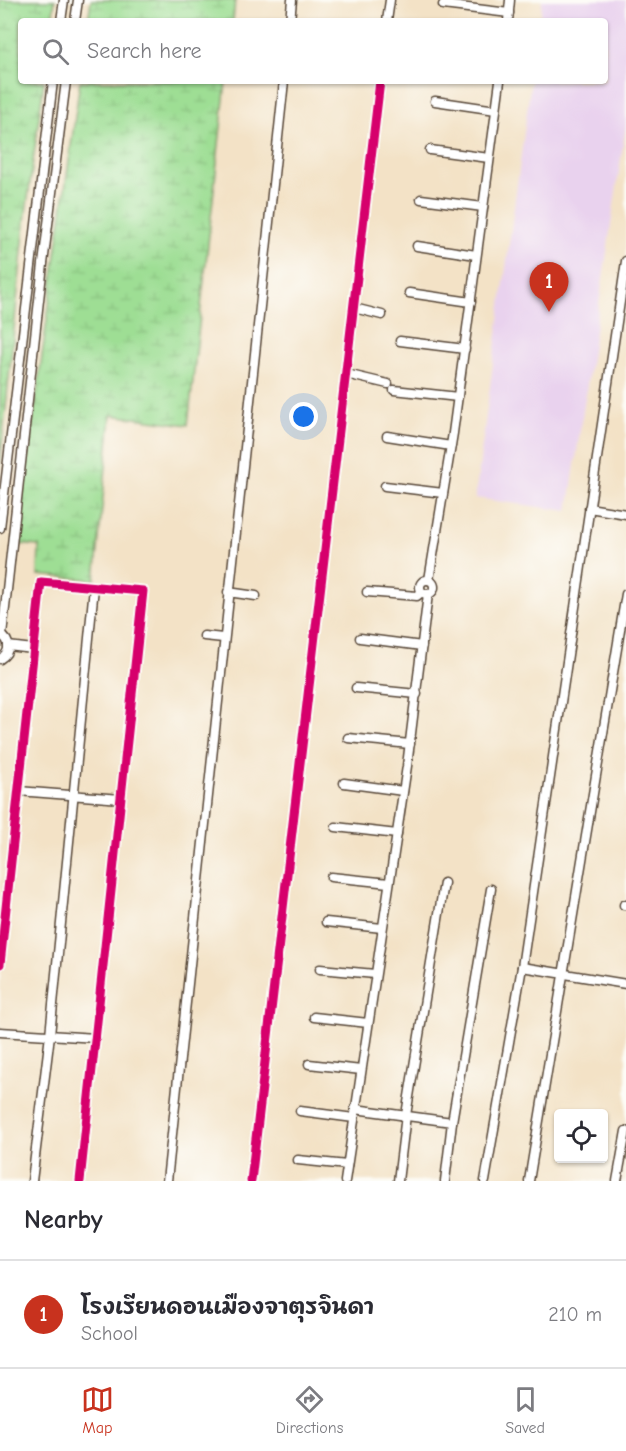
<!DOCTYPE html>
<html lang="en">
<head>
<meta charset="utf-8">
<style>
  :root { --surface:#fff; --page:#f2f2f3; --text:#2b2b33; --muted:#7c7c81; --line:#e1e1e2; --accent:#c8321e }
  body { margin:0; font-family:"Comic Neue","Playpen Sans Thai",sans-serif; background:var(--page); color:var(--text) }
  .controls { position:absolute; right:18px; bottom:18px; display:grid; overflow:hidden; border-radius:6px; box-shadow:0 2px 4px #0004 }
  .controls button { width:54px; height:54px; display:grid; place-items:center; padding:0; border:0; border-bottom:2px solid var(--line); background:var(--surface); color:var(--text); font:30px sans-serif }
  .you { position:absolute; left:304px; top:417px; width:21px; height:21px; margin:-15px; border:4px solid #fff; border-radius:50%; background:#1a73e8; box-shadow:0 0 0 9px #1a73e833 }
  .badge { display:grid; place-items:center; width:39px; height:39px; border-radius:50%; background:var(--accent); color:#fff; font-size:20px; font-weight:700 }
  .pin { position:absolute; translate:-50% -50px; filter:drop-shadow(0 2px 3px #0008) }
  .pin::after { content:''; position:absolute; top:32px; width:21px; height:18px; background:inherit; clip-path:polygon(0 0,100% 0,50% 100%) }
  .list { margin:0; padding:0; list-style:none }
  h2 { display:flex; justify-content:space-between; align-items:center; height:78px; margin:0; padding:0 24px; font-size:26px }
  h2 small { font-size:20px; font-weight:400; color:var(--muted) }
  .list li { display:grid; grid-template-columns:39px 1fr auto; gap:18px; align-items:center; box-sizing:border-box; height:108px; padding:0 24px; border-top:2px solid var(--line) }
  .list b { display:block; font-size:22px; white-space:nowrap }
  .list p { margin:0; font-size:20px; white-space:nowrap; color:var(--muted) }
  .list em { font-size:20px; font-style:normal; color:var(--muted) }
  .icon { flex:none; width:33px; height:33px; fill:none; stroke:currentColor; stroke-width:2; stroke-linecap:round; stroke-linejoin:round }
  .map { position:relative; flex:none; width:626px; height:1181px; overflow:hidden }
  .search { position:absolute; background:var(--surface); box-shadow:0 2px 4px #0004; left:18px; right:18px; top:18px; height:66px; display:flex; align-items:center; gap:15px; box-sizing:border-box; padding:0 21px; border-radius:6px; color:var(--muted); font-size:22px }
  .sheet { height:186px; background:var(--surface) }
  nav { display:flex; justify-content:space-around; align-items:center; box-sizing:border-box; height:84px; border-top:2px solid var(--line); background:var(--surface); font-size:16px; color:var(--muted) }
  nav a { display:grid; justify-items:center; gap:3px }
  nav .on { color:var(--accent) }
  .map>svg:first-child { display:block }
  .built { fill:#e9d2ee }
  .wetland { fill:url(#wetland-marsh); stroke:#6c8459; stroke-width:1.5 }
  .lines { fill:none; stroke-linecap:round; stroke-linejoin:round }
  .street-casing { stroke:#574637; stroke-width:11 }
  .street { stroke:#fff; stroke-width:8 }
  .cycleway-casing { stroke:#fdfcf7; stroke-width:13 }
  .cycleway { stroke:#d6006c; stroke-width:9 }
</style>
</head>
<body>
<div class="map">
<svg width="626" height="1181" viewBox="0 0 626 1181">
  <defs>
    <pattern id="wetland-marsh" width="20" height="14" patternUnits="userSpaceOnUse" patternTransform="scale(1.5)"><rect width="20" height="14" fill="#9ede94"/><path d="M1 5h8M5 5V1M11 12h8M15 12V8" fill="none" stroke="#89bf7f"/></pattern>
  </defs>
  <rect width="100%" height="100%" fill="#fdfcf7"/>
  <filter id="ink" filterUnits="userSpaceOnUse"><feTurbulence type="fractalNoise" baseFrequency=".0167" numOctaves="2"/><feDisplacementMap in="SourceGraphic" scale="12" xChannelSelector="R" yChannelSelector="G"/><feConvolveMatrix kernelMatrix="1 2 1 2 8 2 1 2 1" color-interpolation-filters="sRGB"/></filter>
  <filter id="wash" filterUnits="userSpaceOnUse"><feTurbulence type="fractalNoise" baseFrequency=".008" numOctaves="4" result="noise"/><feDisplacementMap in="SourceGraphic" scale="24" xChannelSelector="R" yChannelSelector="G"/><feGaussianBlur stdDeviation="1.35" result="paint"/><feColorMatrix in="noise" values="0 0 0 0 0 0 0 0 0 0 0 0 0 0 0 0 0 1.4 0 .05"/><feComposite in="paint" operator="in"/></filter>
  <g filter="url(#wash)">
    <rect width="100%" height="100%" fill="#f3e2c6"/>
    <polygon class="built" points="542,0 626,0 626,125 568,511 475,498 531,81 605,81 605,21 540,21"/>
    <g class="wetland">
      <polygon points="0,0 55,0 52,21 21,21 21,81 44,81 26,213 0,464"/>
      <polygon points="91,0 235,0 233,21 88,21"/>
      <polygon points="80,81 226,81 188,425 111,415 95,580 38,575 39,546 16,544"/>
    </g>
  </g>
  <g filter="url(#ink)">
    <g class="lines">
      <g class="street-casing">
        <g id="street">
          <polyline points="443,5 509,13"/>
          <polyline points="61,21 64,0"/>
          <polyline points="75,21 78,0"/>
          <polyline points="290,21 292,0"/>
          <polyline points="387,21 390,0"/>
          <polyline points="508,21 510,0"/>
          <polyline points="435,101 496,110"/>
          <polyline points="430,150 489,158"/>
          <polyline points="421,199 483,207"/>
          <polyline points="417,246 476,255"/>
          <polyline points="409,293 471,302"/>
          <polyline points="354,308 382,315"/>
          <polyline points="400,341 465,349"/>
          <polyline points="346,374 388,384"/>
          <polyline points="394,390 458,397"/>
          <polyline points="387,436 451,446"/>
          <polyline points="385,486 443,493"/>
          <polyline points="589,508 626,514"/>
          <polyline points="0,528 53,81"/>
          <circle cx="427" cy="587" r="7"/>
          <polyline points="429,580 453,433 500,81"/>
          <polyline points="228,592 256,596"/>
          <polyline points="367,592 417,596 422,592"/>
          <path d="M 0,634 C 11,641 11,652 0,659"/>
          <polyline points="2,635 43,264 66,81"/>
          <polyline points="204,636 223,638"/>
          <polyline points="360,638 422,646"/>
          <polyline points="8,646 33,649"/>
          <polyline points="356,688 417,694"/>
          <polyline points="348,738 410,744"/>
          <polyline points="344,783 403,791"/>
          <polyline points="18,791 121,799"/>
          <polyline points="336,827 397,834"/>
          <polyline points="331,877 389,883"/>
          <polyline points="624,905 626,905"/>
          <polyline points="326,922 382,928"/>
          <polyline points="0,964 41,582 143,591 80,1181"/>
          <polyline points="522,967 626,984"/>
          <polyline points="320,969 375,974"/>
          <polyline points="314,1017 368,1023"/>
          <polyline points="0,1032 96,1038"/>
          <polyline points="309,1064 361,1070"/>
          <polyline points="355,1109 452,1122"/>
          <polyline points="300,1111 354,1118"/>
          <polyline points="298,1160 347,1165"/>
          <polyline points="32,1181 50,1035 94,587"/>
          <polyline points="167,1181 284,81"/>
          <polyline points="251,1181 380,81"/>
          <polyline points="345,1181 407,766 428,594"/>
          <polyline points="398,1181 406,1115 444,883"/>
          <polyline points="445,1181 452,1122 491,889"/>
          <polyline points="485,1181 522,967 626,261"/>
          <polyline points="529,1181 626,594"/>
          <polyline points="617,1181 626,1131"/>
        </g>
      </g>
      <use href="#street" class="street"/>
      <g class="cycleway-casing">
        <g id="cycleway">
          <polyline points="0,964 41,582 143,591 80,1181"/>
          <polyline points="251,1181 380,81"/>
        </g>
      </g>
      <use href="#cycleway" class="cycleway"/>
    </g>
  </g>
</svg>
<div class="controls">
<button><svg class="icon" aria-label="locate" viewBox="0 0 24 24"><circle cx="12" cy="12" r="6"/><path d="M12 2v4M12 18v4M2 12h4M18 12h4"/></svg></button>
</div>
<div class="you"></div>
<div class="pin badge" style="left:549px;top:312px">1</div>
<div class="search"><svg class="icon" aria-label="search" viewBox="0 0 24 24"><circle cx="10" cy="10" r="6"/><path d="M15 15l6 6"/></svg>Search here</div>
</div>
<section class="sheet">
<h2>Nearby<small></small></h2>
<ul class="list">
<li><span class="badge">1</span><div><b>โรงเรียนดอนเมืองจาตุรจินดา</b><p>School</p></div><em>210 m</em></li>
</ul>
</section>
<nav>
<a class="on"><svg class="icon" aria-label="map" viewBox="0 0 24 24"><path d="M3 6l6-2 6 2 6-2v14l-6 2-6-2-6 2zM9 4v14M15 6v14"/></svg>Map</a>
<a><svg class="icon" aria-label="directions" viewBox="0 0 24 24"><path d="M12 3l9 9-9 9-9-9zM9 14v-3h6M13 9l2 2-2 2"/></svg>Directions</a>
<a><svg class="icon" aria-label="saved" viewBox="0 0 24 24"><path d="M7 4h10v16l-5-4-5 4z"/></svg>Saved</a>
</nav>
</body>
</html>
